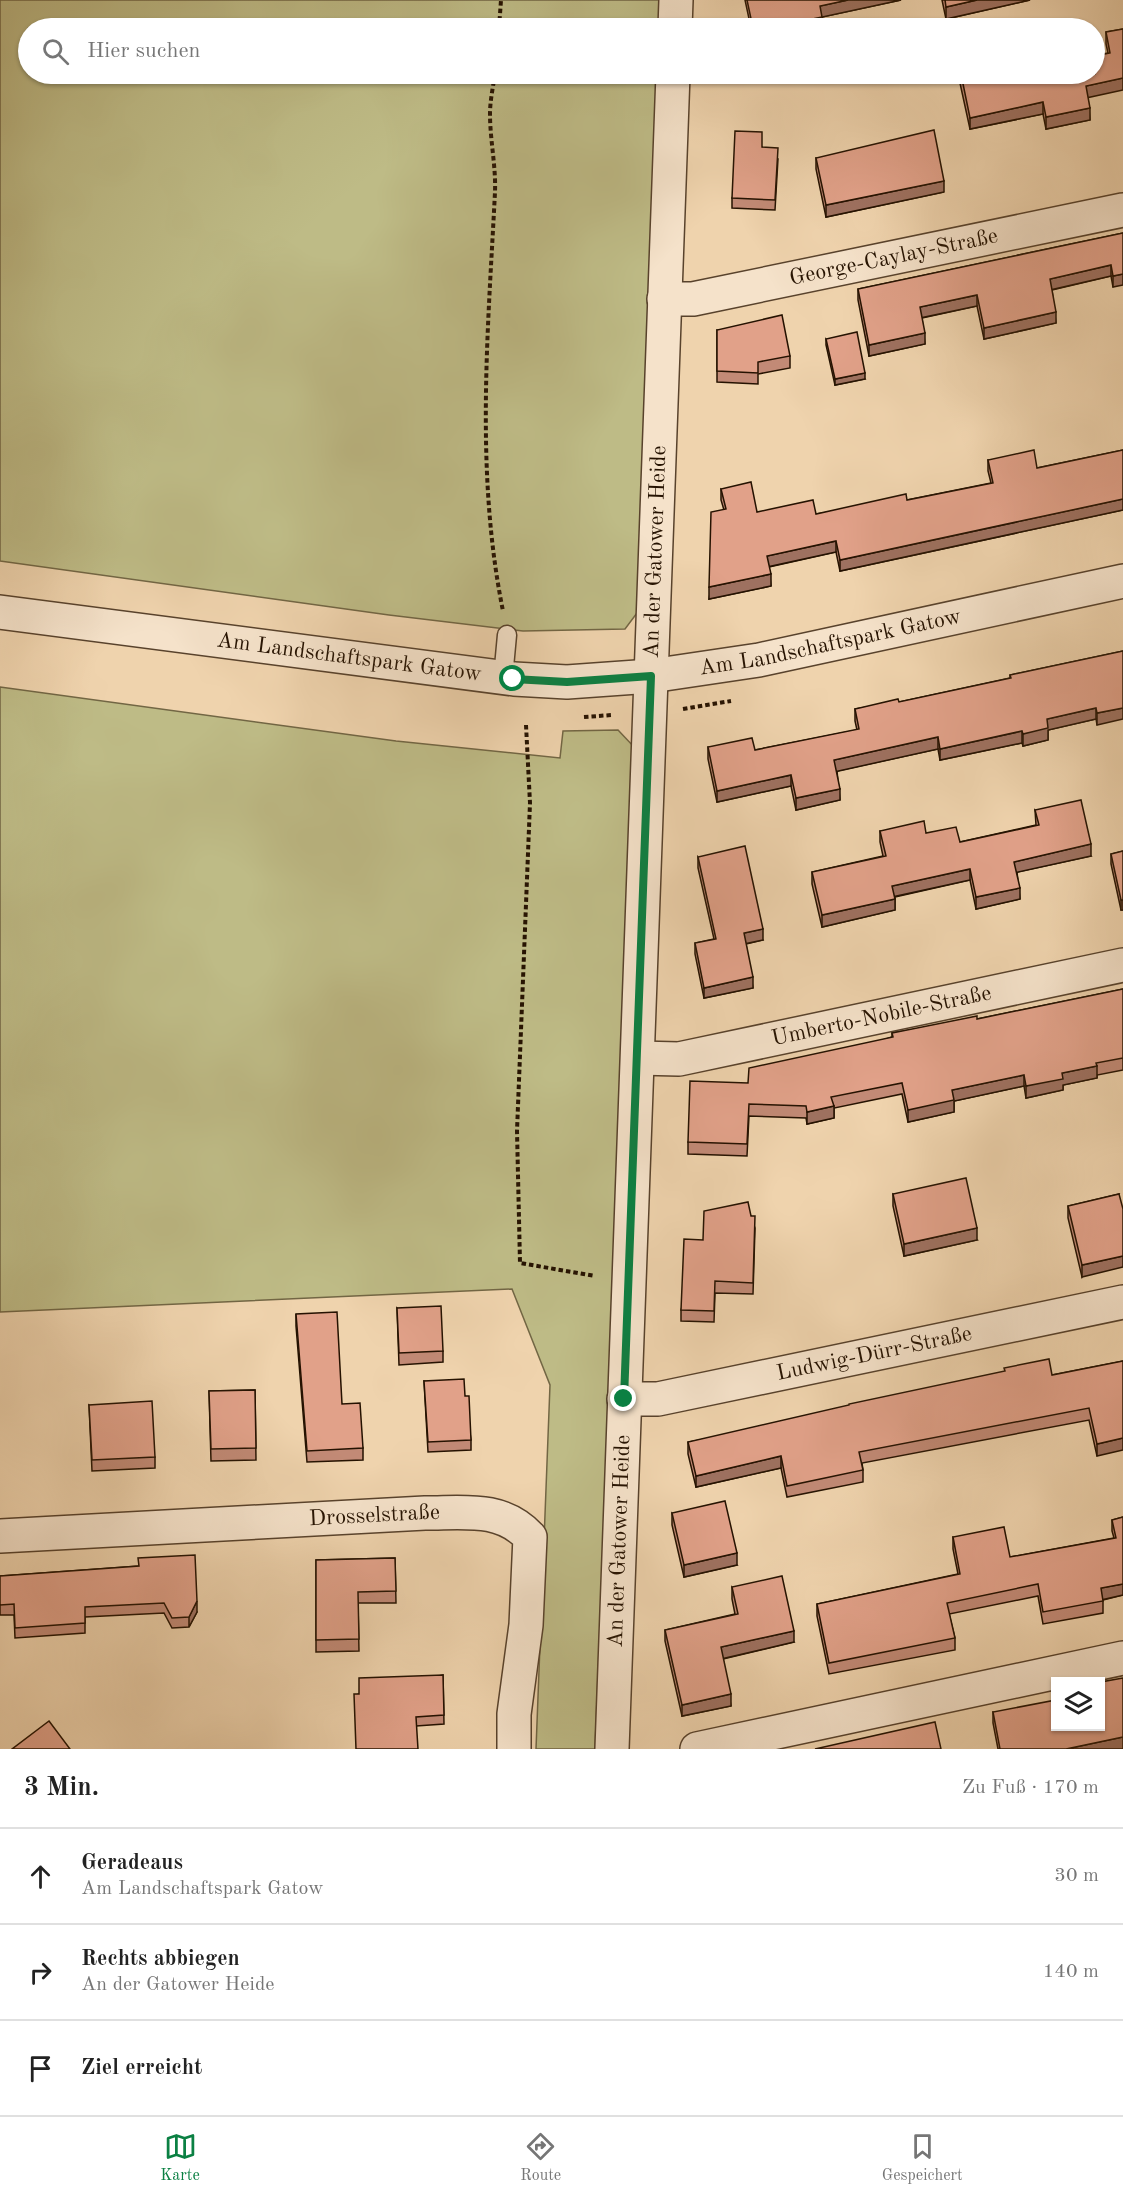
<!DOCTYPE html>
<html lang="de">
<head>
<meta charset="utf-8">
<style>
  :root { --surface:#fff; --page:#f6f6f6; --text:#222; --muted:#767676; --line:#e0e0e0; --accent:#0b8043 }
  body { margin:0; font-family:"Old Standard TT",serif; background:var(--page); color:var(--text) }
  .controls { position:absolute; right:18px; bottom:18px; display:grid; overflow:hidden; border-radius:0px; box-shadow:0 2px 4px #0004 }
  .controls button { width:54px; height:54px; display:grid; place-items:center; padding:0; border:0; border-bottom:2px solid var(--line); background:var(--surface); color:var(--text); font:30px sans-serif }
  .stop { position:absolute; width:18px; height:18px; margin:-14px; border:4px solid #0b8043; border-radius:50%; background:#fff }
  .stop.end { background:#0b8043; border-color:#fff; box-shadow:0 2px 6px #0008 }
  .list { margin:0; padding:0; list-style:none }
  h2 { display:flex; justify-content:space-between; align-items:center; height:78px; margin:0; padding:0 24px; font-size:26px }
  h2 small { font-size:20px; font-weight:400; color:var(--muted) }
  .list li { display:grid; grid-template-columns:39px 1fr auto; gap:18px; align-items:center; box-sizing:border-box; height:96px; padding:0 24px; border-top:2px solid var(--line) }
  .list b { display:block; font-size:22px; white-space:nowrap }
  .list p { margin:0; font-size:20px; white-space:nowrap; color:var(--muted) }
  .list em { font-size:20px; font-style:normal; color:var(--muted) }
  .icon { flex:none; width:33px; height:33px; fill:none; stroke:currentColor; stroke-width:2; stroke-linecap:round; stroke-linejoin:round }
  .map { position:relative; flex:none; width:1123px; height:1749px; overflow:hidden }
  .search { position:absolute; background:var(--surface); box-shadow:0 2px 4px #0004; left:18px; right:18px; top:18px; height:66px; display:flex; align-items:center; gap:15px; box-sizing:border-box; padding:0 21px; border-radius:33px; color:var(--muted); font-size:22px }
  .sheet { height:366px; background:var(--surface) }
  nav { display:flex; justify-content:space-around; align-items:center; box-sizing:border-box; height:84px; border-top:2px solid var(--line); background:var(--surface); font-size:16px; color:var(--muted) }
  nav a { display:grid; justify-items:center; gap:3px }
  nav .on { color:var(--accent) }
  .map>svg:first-child { display:block }
  .green { fill:#bebb86; stroke:#726644; stroke-width:1.5 }
  .lines { fill:none; stroke-linecap:round; stroke-linejoin:round }
  .service-casing { stroke:#58422c; stroke-width:21 }
  .minor-casing { stroke:#58422c; stroke-width:36 }
  .path { stroke:#251201; stroke-width:4; stroke-dasharray:4.5 3; stroke-linecap:butt }
  .service { stroke:#f5e2ca; stroke-width:18 }
  .minor { stroke:#f5e2ca; stroke-width:33 }
  .wall { fill:#c28a76; stroke:#251201; stroke-width:1.5 }
  .shaded-wall { fill:#9e7160; stroke:#251201; stroke-width:1.5 }
  .building { fill:#e1a189; stroke:#251201; stroke-width:1.5 }
  .route { stroke:#0b8043; stroke-width:8 }
  .labels { text-anchor:middle; dominant-baseline:central; stroke-width:6; stroke-linejoin:round; paint-order:stroke }
  .street-label { font-size:22px; fill:#251201; stroke:#f5e2ca }
</style>
</head>
<body>
<div class="map">
<svg width="1123" height="1749" viewBox="0 0 1123 1749">
  <rect width="100%" height="100%" fill="#efd3ad"/>
  <filter id="stains"><feTurbulence type="fractalNoise" baseFrequency=".00333" numOctaves="4"/><feColorMatrix values="0 0 0 0 .2 0 0 0 0 .09 0 0 0 0 .02 0 0 0 .5 -.17"/></filter>
  <radialGradient id="worn" r=".72"><stop offset=".6" stop-color="#630" stop-opacity="0"/><stop offset="1" stop-color="#630" stop-opacity=".3"/></radialGradient>
  <g class="green">
    <polygon points="0,0 660,0 659,28 28,28 28,74 657,74 637,613 625,629 523,631 389,615 0,561"/>
    <polygon points="0,687 396,741 560,758 563,731 618,730 635,748 595,1749 536,1749 550,1385 512,1289 0,1312"/>
  </g>
  <g class="lines">
    <g class="service-casing">
      <polyline id="service" points="503,678 507,635"/>
    </g>
    <g class="minor-casing">
      <g id="minor">
        <polyline points="675,28 676,0"/>
        <path id="s1" d="M 664,299 L 693,299 L 1123,210"/>
        <path id="s2" d="M 0,612 L 514,679 L 567,682 L 651,676 L 759,660 L 1123,581"/>
        <path id="s3" d="M 638,1058 L 679,1059 L 1123,965"/>
        <path id="s4" d="M 624,1399 L 658,1399 L 1123,1302"/>
        <path id="s5" d="M 0,1536 L 425,1513 C 464,1513 501,1506 530,1537 L 526,1625 L 514,1714 L 514,1749"/>
        <path id="s6" d="M 612,1749 L 673,74"/>
        <polyline points="697,1749 1123,1658"/>
      </g>
    </g>
    <g class="path">
      <polyline points="499,28 501,0"/>
      <path d="M 495,74 C 493,87 490,101 490,114 C 490,140 496,166 495,192 C 488,331 475,473 503,611"/>
      <polyline points="683,709 731,701"/>
      <polyline points="584,717 612,715"/>
      <polyline points="526,725 530,803 517,1131 520,1263 595,1276"/>
    </g>
    <use href="#service" class="service"/>
    <use href="#minor" class="minor"/>
  </g>
  <g class="wall">
    <polygon points="745,0 901,0 822,17 822,28 751,28"/>
    <polygon points="942,0 1030,0 946,19"/>
    <polygon points="1123,29 1088,98 1090,120 1046,129 1043,114 970,129 958,74 1004,74 1004,75 1108,53 1106,44 1106,32"/>
    <polygon points="762,148 778,159 775,210 732,208 732,198"/>
    <polygon points="816,158 944,192 826,217 816,169"/>
    <polygon points="1123,233 1113,287 1111,276 1052,290 1056,323 984,339 977,306 922,318 925,344 869,356 858,300 858,289"/>
    <polygon points="717,330 790,356 790,368 758,374 758,384 717,382"/>
    <polygon points="826,339 865,379 835,385 826,345"/>
    <polygon points="1123,450 1123,510 840,571 836,552 769,567 771,586 709,599 724,510 721,500 721,489 757,512 816,514 907,500 991,483 988,471 988,460 1037,468"/>
    <polygon points="1123,651 1097,725 1096,719 1048,730 1048,740 1023,746 1022,743 940,760 938,749 837,771 840,800 796,810 791,786 717,802 708,759 708,747 755,750 857,730 855,721 855,709 899,702 1010,678 1010,675"/>
    <polygon points="1035,810 1091,856 1017,872 1020,899 976,909 970,880 895,897 895,910 822,927 812,884 812,872 883,856 880,842 880,831 926,833 960,842 1036,825"/>
    <polygon points="1123,851 1123,910 1121,910 1111,864 1111,854"/>
    <polygon points="698,857 763,940 746,944 753,988 704,998 695,954 695,943 714,939 698,868"/>
    <polygon points="1123,989 1123,1070 1097,1075 1097,1078 1063,1085 1063,1090 1026,1098 1024,1086 954,1101 954,1112 908,1122 902,1094 834,1108 834,1118 807,1124 806,1118 749,1116 747,1156 688,1154 688,1142 748,1083 892,1037 892,1033 977,1019"/>
    <polygon points="893,1194 977,1240 904,1256 893,1206"/>
    <polygon points="1119,1194 1082,1277 1068,1218 1068,1206"/>
    <polygon points="751,1216 755,1228 753,1294 715,1293 714,1322 681,1321 681,1310 703,1240"/>
    <polygon points="397,1308 443,1351 443,1362 399,1365"/>
    <polygon points="296,1314 342,1404 363,1448 363,1460 307,1462 296,1326"/>
    <polygon points="1123,1361 1097,1456 1089,1420 862,1463 863,1470 863,1482 787,1497 781,1468 696,1487 688,1454 688,1442 1052,1375"/>
    <polygon points="424,1381 465,1396 471,1440 471,1450 428,1452"/>
    <polygon points="255,1390 256,1460 211,1461 209,1391"/>
    <polygon points="89,1405 155,1457 155,1468 92,1471"/>
    <polygon points="672,1513 737,1565 684,1577 672,1525"/>
    <polygon points="1123,1517 1123,1595 1103,1600 1103,1613 1043,1624 1038,1596 949,1614 955,1638 955,1650 829,1674 817,1616 817,1604 958,1574 953,1549 953,1537 1010,1557 1114,1538 1112,1531 1112,1520"/>
    <polygon points="395,1558 396,1603 358,1603 359,1651 316,1652 316,1560"/>
    <polygon points="139,1566 197,1612 189,1627 172,1628 164,1613 85,1617 85,1633 15,1638 14,1615 0,1615 0,1576"/>
    <polygon points="732,1587 794,1642 723,1659 731,1706 682,1716 665,1641 665,1630 735,1614 732,1599"/>
    <polygon points="443,1675 444,1724 416,1726 359,1694"/>
    <polygon points="993,1712 1123,1749 998,1749 993,1723"/>
  </g>
  <g class="shaded-wall">
    <polygon points="848,0 901,0 822,17 822,28 769,28 820,6"/>
    <polygon points="977,0 1030,0 946,19 946,7"/>
    <polygon points="1123,78 1123,90 1086,98 1086,86"/>
    <polygon points="1043,102 1043,114 970,129 970,118"/>
    <polygon points="1090,108 1090,120 1046,129 1046,117"/>
    <polygon points="944,181 944,192 826,217 826,205"/>
    <polygon points="1111,265 1111,276 1050,290 1050,279"/>
    <polygon points="1123,274 1123,285 1113,287 1113,276"/>
    <polygon points="977,295 977,306 920,318 920,307"/>
    <polygon points="1056,312 1056,323 984,339 984,328"/>
    <polygon points="925,333 925,344 869,356 869,345"/>
    <polygon points="865,373 865,379 835,385 835,379"/>
    <polygon points="1123,499 1123,510 840,571 840,560"/>
    <polygon points="836,541 836,552 767,567 767,556"/>
    <polygon points="771,574 771,586 709,599 709,587"/>
    <polygon points="1096,708 1096,719 1048,730 1048,740 1023,746 1023,734 1047,719"/>
    <polygon points="1123,708 1123,719 1097,725 1097,713"/>
    <polygon points="1022,731 1022,743 940,760 940,749"/>
    <polygon points="938,737 938,749 834,772 834,760"/>
    <polygon points="791,775 791,786 717,802 717,791"/>
    <polygon points="840,789 840,800 796,810 796,798"/>
    <polygon points="1091,844 1091,856 1014,873 1014,862"/>
    <polygon points="970,869 970,880 892,897 892,886"/>
    <polygon points="1020,888 1020,899 976,909 976,897"/>
    <polygon points="895,899 895,910 822,927 822,915"/>
    <rect x="1121" y="900" width="2" height="10"/>
    <polygon points="763,929 763,940 744,944 744,933"/>
    <polygon points="753,977 753,988 704,998 704,988"/>
    <polygon points="1097,1066 1097,1078 1063,1085 1063,1090 1026,1098 1026,1086 1062,1073"/>
    <polygon points="1024,1075 1024,1086 954,1101 954,1112 908,1122 908,1110 952,1090"/>
    <polygon points="834,1106 834,1118 807,1124 807,1112"/>
    <polygon points="977,1228 977,1240 904,1256 904,1244"/>
    <polygon points="1123,1256 1123,1267 1082,1277 1082,1265"/>
    <polygon points="1123,1438 1123,1450 1097,1456 1097,1444"/>
    <polygon points="781,1456 781,1468 696,1487 696,1476"/>
    <polygon points="737,1553 737,1565 684,1577 684,1565"/>
    <polygon points="1123,1584 1123,1595 1101,1600 1101,1588"/>
    <polygon points="197,1601 197,1612 189,1627 189,1617"/>
    <polygon points="794,1631 794,1642 721,1659 721,1647"/>
    <polygon points="731,1694 731,1706 682,1716 682,1705"/>
    <polygon points="1123,1737 1123,1749 1066,1749"/>
  </g>
  <g class="building">
    <polygon points="747,0 848,0 820,6 822,17 769,28 753,28"/>
    <polygon points="945,0 977,0 946,7"/>
    <polygon points="1123,29 1123,78 1086,86 1090,108 1046,117 1043,102 970,118 961,74 1004,74 1004,75 1011,74 1095,74 1095,56 1110,53 1106,32"/>
    <polygon points="934,130 944,181 826,205 816,158"/>
    <polygon points="735,131 762,132 762,147 778,148 775,200 732,198"/>
    <polygon points="1123,233 1123,274 1113,276 1111,265 1050,279 1056,312 984,328 977,295 920,307 925,333 869,345 858,289"/>
    <polygon points="782,315 790,356 758,362 758,373 717,371 717,330"/>
    <polygon points="857,332 865,373 835,379 826,339"/>
    <polygon points="1034,450 1037,468 1123,450 1123,499 840,560 836,541 767,556 771,574 709,587 711,512 726,509 721,489 751,482 757,512 813,500 816,514 906,494 907,500 993,483 988,460"/>
    <polygon points="1123,651 1123,708 1097,713 1096,708 1047,719 1048,728 1023,734 1022,731 940,749 938,737 834,760 840,789 796,798 791,775 717,791 708,747 752,738 755,750 859,729 855,709 898,699 899,702 1011,678 1010,675"/>
    <polygon points="1081,800 1091,844 1014,862 1020,888 976,897 970,869 892,886 895,899 822,915 812,872 886,856 880,831 924,821 926,833 956,827 960,842 1039,825 1035,810"/>
    <polygon points="745,846 763,929 744,933 753,977 704,988 695,943 716,939 698,857"/>
    <polygon points="1123,851 1123,900 1121,900 1111,854"/>
    <polygon points="1123,989 1123,1058 1096,1063 1097,1066 1062,1073 1063,1079 1026,1086 1024,1075 952,1090 954,1100 908,1110 902,1083 831,1097 834,1106 807,1112 806,1106 749,1104 747,1144 688,1142 690,1081 748,1083 749,1068 893,1037 892,1033 977,1016 977,1019"/>
    <polygon points="966,1178 977,1228 904,1244 893,1194"/>
    <polygon points="1119,1194 1123,1209 1123,1256 1082,1265 1068,1206"/>
    <polygon points="748,1202 751,1216 755,1216 753,1283 715,1281 714,1311 681,1310 684,1239 703,1240 704,1211"/>
    <polygon points="441,1306 443,1351 399,1353 397,1308"/>
    <polygon points="337,1312 342,1404 360,1403 363,1448 307,1451 296,1314"/>
    <polygon points="1049,1359 1052,1375 1123,1361 1123,1438 1097,1444 1089,1408 859,1452 863,1470 787,1486 781,1456 696,1476 688,1442 849,1405 849,1404 1005,1371 1004,1368"/>
    <polygon points="464,1379 465,1396 469,1396 471,1440 428,1442 424,1381"/>
    <polygon points="255,1390 256,1448 211,1449 209,1391"/>
    <polygon points="152,1401 155,1457 92,1460 89,1405"/>
    <polygon points="725,1501 737,1553 684,1565 672,1513"/>
    <polygon points="1123,1517 1123,1584 1101,1588 1103,1601 1043,1612 1038,1584 947,1603 955,1638 829,1663 817,1604 960,1574 953,1537 1004,1527 1010,1557 1116,1538 1112,1520"/>
    <polygon points="195,1555 197,1601 189,1617 172,1618 164,1603 85,1607 85,1623 15,1628 14,1604 0,1605 0,1576 139,1566 138,1558"/>
    <polygon points="395,1558 396,1591 358,1592 359,1639 316,1640 316,1560"/>
    <polygon points="782,1576 794,1631 721,1647 731,1694 682,1705 665,1630 738,1614 732,1587"/>
    <polygon points="443,1675 444,1715 416,1717 418,1749 356,1749 354,1694 359,1694 359,1678"/>
    <polygon points="1123,1678 1123,1737 1066,1749 1000,1749 993,1712 1056,1700 1056,1726 1101,1726 1101,1682"/>
    <polygon points="49,1721 70,1749 12,1749"/>
    <polygon points="935,1722 941,1749 815,1749"/>
  </g>
  <g class="lines">
    <polyline class="route" points="513,679 567,682 651,676 624,1399"/>
  </g>
  <g class="labels">
    <g class="street-label">
      <text stroke="none"><textPath href="#s1" startOffset="234">George-Caylay-Straße</textPath></text>
      <text stroke="none"><textPath href="#s6" startOffset="1198">An der Gatower Heide</textPath></text>
      <text stroke="none"><textPath href="#s2" startOffset="838">Am Landschaftspark Gatow</textPath></text>
      <text stroke="none"><textPath href="#s2" startOffset="352">Am Landschaftspark Gatow</textPath></text>
      <text stroke="none"><textPath href="#s3" startOffset="248">Umberto-Nobile-Straße</textPath></text>
      <text stroke="none"><textPath href="#s4" startOffset="255">Ludwig-Dürr-Straße</textPath></text>
      <text stroke="none"><textPath href="#s5" startOffset="375">Drosselstraße</textPath></text>
      <text stroke="none"><textPath href="#s6" startOffset="208">An der Gatower Heide</textPath></text>
    </g>
  </g>
  <rect width="100%" height="100%" filter="url(#stains)"/>
  <rect width="100%" height="100%" fill="url(#worn)"/>
</svg>
<div class="controls">
<button><svg class="icon" aria-label="layers" viewBox="0 0 24 24"><path d="M12 4l9 5-9 5-9-5zM3 14l9 5 9-5"/></svg></button>
</div>
<div class="stop" style="left:513px;top:679px"></div>
<div class="stop end" style="left:624px;top:1399px"></div>
<div class="search"><svg class="icon" aria-label="search" viewBox="0 0 24 24"><circle cx="10" cy="10" r="6"/><path d="M15 15l6 6"/></svg>Hier suchen</div>
</div>
<section class="sheet">
<h2>3 Min.<small>Zu Fuß · 170 m</small></h2>
<ul class="list">
<li><svg class="icon" aria-label="ahead" viewBox="0 0 24 24"><path d="M12 20V5M6 11l6-6 6 6"/></svg><div><b>Geradeaus</b><p>Am Landschaftspark Gatow</p></div><em>30 m</em></li>
<li><svg class="icon" aria-label="right" viewBox="0 0 24 24"><path d="M7 20v-9h11M14 6l5 5-5 5"/></svg><div><b>Rechts abbiegen</b><p>An der Gatower Heide</p></div><em>140 m</em></li>
<li><svg class="icon" aria-label="arrive" viewBox="0 0 24 24"><path d="M6 21V4h12l-3 4 3 4H6"/></svg><div><b>Ziel erreicht</b></div></li>
</ul>
</section>
<nav>
<a class="on"><svg class="icon" aria-label="map" viewBox="0 0 24 24"><path d="M3 6l6-2 6 2 6-2v14l-6 2-6-2-6 2zM9 4v14M15 6v14"/></svg>Karte</a>
<a><svg class="icon" aria-label="directions" viewBox="0 0 24 24"><path d="M12 3l9 9-9 9-9-9zM9 14v-3h6M13 9l2 2-2 2"/></svg>Route</a>
<a><svg class="icon" aria-label="saved" viewBox="0 0 24 24"><path d="M7 4h10v16l-5-4-5 4z"/></svg>Gespeichert</a>
</nav>
</body>
</html>
